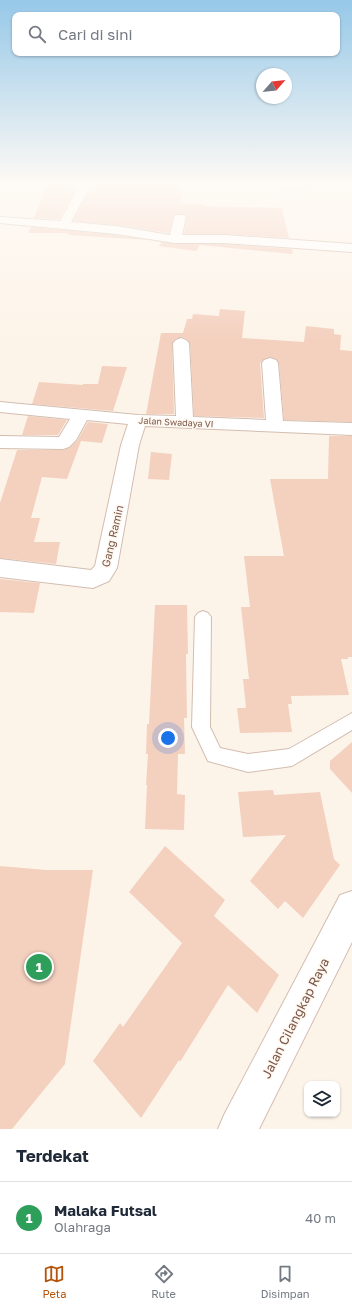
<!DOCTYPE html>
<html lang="id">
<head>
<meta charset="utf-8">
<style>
  :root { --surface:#fff; --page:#f2f2f3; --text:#1f2937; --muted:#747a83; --line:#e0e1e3; --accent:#b45309 }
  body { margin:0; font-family:"Golos Text",sans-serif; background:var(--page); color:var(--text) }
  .controls { position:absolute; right:12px; bottom:12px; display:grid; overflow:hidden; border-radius:8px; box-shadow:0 1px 3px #0004 }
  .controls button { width:36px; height:36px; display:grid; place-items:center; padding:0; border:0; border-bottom:1px solid var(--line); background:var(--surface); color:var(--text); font:20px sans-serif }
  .compass { position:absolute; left:256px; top:68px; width:36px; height:36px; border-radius:50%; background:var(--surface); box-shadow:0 1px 3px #0004; rotate:62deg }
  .you { position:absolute; left:168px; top:738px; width:14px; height:14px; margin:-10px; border:3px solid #fff; border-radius:50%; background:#1a73e8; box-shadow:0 0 0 6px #1a73e833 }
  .badge { display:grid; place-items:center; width:26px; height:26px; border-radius:50%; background:var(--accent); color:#fff; font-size:13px; font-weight:700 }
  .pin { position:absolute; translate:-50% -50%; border:2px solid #fff; box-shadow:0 1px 4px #0006 }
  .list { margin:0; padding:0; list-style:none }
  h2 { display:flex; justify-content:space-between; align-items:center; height:52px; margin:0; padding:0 16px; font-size:17px }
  h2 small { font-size:13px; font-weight:400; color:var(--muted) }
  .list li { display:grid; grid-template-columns:26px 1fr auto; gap:12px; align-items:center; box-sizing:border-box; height:72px; padding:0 16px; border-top:1px solid var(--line) }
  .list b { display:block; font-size:15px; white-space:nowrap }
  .list p { margin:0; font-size:13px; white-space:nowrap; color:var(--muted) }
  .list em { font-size:13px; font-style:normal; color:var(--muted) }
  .icon { flex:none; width:22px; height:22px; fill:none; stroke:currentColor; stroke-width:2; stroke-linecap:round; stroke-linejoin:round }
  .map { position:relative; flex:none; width:352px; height:1129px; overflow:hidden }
  .search { position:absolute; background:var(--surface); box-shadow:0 1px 3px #0004; left:12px; right:12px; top:12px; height:44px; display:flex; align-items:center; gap:10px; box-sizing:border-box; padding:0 14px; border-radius:8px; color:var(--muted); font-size:15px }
  .sheet { height:124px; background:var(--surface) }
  nav { display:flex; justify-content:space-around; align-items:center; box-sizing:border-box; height:56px; border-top:1px solid var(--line); background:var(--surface); font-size:11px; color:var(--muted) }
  nav a { display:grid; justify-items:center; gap:2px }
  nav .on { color:var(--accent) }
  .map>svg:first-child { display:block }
  .education { fill:#f1e5fa }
  .building { fill:#f4d0bf }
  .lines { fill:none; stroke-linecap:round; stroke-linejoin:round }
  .service-casing { stroke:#d3bdb0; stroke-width:2 }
  .minor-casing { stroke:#d3bdb0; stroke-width:2 }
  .tertiary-casing { stroke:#d3bdb0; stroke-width:2 }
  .service { fill:#fff; fill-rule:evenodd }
  .minor { fill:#fff; fill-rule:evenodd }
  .tertiary { fill:#fff; fill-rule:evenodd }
  .labels { text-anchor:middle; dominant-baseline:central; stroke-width:3; stroke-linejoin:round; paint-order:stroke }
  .far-street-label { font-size:9px; fill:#7a574a; stroke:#fff8f0 }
  .street-label { font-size:11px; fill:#7a574a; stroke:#fff8f0 }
  .near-street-label { font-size:13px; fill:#7a574a; stroke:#fff8f0 }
</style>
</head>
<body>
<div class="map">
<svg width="352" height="1129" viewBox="0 0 352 1129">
  <rect width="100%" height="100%" fill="#fdf4e9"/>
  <polygon class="education" points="277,182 339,182 344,190 307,190 308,194 281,194"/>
  <g class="building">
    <polygon points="48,182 80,183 59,219 34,218"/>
    <polygon points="99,182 159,183 159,182 184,182 180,203 205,205 205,206 282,208 289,238 224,234 184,234 187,217 184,214 176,214 173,216 169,233 116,225 73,221 93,183 99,184"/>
    <polygon points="31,227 116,235 148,240 68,235 69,233 28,233"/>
    <polygon points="162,242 175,244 224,244 292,249 293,254 200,245 196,251 159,246"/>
    <polygon points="220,309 245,311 242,338 304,342 306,326 334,329 334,334 341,335 340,350 352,351 352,422 284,420 279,363 276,359 270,357 264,359 260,363 264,418 194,416 190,343 187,339 182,337 175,339 172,343 174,414 146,414 161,333 183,333 187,319 192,319 193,314 219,316"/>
    <polygon points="102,366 127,367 113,411 32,404 39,382 83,385 83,384 98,384"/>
    <polygon points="28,416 67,420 58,435 22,435"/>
    <polygon points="88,422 108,424 102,443 81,441 67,479 42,477 31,518 40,518 34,542 60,542 56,564 0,558 0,503 17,450 63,450 69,448 77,441"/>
    <polygon points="329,436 352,436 352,657 348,657 348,659 341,659 349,695 291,696 292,704 288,704 292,732 240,733 237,708 246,708 243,679 249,679 241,607 250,607 244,556 284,556 270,479 328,479"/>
    <polygon points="151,452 172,454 169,480 148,479"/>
    <polygon points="0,579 40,583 34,613 0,612"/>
    <polygon points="155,605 187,605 188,654 186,654 187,718 184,718 185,754 178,754 177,794 185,795 184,830 145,829 147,785 146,785 148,754 146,754 147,724 149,724"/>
    <polygon points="352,742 352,793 330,769 330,761"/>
    <polygon points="273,790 274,795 320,792 334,859 340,865 303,918 285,901 278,909 250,881 286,835 243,837 238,792"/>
    <polygon points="165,846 225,900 214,916 279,975 257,1013 228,985 180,1062 179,1060 141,1118 93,1061 120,1023 123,1027 182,943 129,892"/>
    <polygon points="0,866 46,870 93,870 65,1064 12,1129 0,1129"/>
  </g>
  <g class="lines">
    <g class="service-casing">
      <polygon id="service" points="203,611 208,613 211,617 210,727 220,748 248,754 289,749 352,713 352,730 292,766 248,772 208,761 192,727 195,617 198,613"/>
    </g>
    <g class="minor-casing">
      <g id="minor">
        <polygon points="82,182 92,182 71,222 116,226 170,235 174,217 176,215 184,215 186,217 182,235 224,235 352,244 352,252 224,243 175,243 116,234 0,223 0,217 60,221"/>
        <polygon points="181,338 186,340 189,343 193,417 266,420 262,363 264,360 270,358 276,360 278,363 283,421 352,423 352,435 145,426 139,445 117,568 109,581 93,588 0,577 0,559 91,570 95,566 121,445 128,424 87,420 76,440 69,447 63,449 0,448 0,436 59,437 70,419 0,412 0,402 138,415 176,416 173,343 176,340"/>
      </g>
    </g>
    <g class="tertiary-casing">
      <polygon id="tertiary" points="352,891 352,942 259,1129 218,1129 224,1115 340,895"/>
    </g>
    <use href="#service" class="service"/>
    <use href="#minor" class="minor"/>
    <use href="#tertiary" class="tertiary"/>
  </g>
  <linearGradient id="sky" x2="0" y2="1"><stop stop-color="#96c8e8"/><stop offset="0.54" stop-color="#fefaf5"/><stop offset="1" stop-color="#fefaf5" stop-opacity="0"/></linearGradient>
  <rect width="352" height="340" fill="url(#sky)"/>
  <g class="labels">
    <g class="far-street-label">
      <text transform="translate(176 422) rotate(3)">Jalan Swadaya VI</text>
    </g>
    <g class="street-label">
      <text transform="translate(112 536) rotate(-77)">Gang Ramin</text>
    </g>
    <g class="near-street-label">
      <text transform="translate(295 1018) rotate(-63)">Jalan Cilangkap Raya</text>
    </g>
  </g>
</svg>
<div class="controls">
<button><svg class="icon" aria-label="layers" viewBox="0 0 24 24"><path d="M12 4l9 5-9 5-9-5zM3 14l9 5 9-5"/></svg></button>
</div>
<svg class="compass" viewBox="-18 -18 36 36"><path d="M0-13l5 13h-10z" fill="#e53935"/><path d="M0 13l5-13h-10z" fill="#747a83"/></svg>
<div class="you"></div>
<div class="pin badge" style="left:39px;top:967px;background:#2e9e5b">1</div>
<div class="search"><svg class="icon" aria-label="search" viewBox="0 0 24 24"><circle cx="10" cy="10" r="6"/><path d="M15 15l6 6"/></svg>Cari di sini</div>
</div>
<section class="sheet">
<h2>Terdekat<small></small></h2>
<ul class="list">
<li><span class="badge" style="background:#2e9e5b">1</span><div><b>Malaka Futsal</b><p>Olahraga</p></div><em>40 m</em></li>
</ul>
</section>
<nav>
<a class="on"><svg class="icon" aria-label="map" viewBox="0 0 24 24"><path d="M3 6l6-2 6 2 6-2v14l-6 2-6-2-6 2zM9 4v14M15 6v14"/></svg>Peta</a>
<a><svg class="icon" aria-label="directions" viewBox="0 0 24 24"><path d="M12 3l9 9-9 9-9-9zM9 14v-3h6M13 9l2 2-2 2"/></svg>Rute</a>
<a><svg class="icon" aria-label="saved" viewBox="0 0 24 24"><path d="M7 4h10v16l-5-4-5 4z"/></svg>Disimpan</a>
</nav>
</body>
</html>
